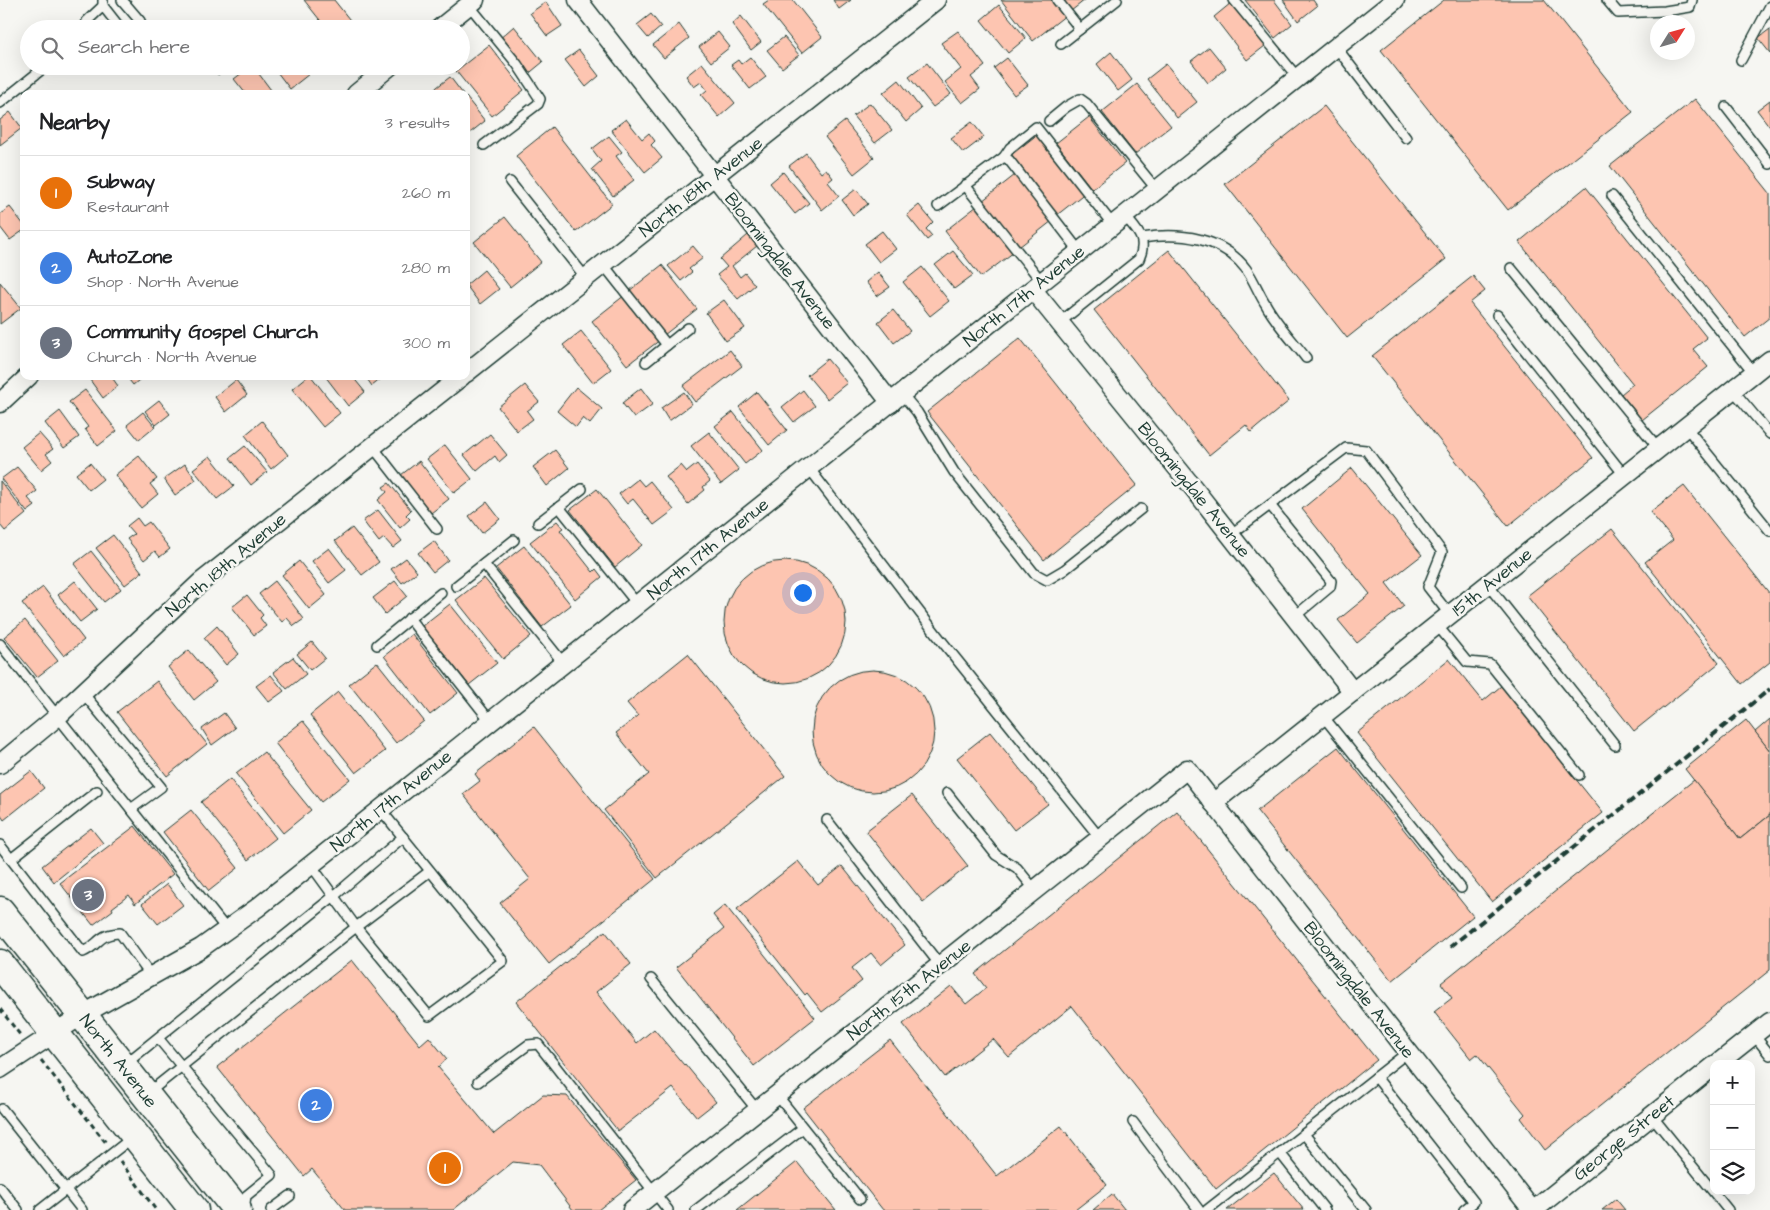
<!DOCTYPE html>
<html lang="en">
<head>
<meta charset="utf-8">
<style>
  :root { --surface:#fff; --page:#f2f2f2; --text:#202124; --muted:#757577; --line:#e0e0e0; --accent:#c8321e }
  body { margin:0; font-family:"Architects Daughter",sans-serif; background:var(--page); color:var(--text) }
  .controls { position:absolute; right:15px; bottom:15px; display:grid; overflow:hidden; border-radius:10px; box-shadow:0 5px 20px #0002 }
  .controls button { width:45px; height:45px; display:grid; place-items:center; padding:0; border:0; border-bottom:1px solid var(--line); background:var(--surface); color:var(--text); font:25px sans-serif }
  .compass { position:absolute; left:1650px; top:15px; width:45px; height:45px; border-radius:50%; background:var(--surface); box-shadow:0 5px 20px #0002; rotate:53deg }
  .you { position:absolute; left:802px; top:592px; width:18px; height:18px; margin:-12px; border:4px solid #fff; border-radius:50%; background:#1a73e8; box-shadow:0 0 0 8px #1a73e833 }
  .badge { display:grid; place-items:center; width:32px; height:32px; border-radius:50%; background:var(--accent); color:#fff; font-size:16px; font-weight:700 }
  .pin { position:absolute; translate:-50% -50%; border:2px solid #fff; box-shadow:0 1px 5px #0006 }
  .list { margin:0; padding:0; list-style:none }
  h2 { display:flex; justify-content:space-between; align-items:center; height:65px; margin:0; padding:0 20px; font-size:21px }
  h2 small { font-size:16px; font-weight:400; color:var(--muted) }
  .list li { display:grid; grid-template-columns:32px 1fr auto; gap:15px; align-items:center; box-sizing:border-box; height:75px; padding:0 20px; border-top:1px solid var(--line) }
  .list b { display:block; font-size:19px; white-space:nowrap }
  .list p { margin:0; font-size:16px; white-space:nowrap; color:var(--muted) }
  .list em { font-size:16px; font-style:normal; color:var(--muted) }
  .icon { flex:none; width:28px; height:28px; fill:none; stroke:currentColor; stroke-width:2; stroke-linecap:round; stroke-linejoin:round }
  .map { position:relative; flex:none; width:1770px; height:1210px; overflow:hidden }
  .search { position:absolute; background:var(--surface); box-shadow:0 5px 20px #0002; left:20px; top:20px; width:450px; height:55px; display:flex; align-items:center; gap:12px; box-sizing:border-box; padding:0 18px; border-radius:28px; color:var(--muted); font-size:19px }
  .panel { position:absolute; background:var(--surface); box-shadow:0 5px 20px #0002; left:20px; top:90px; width:450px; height:290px; border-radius:10px }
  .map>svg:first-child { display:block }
  .building { fill:#fdc5b1; stroke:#1f3d34 }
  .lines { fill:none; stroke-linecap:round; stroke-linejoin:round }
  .lane-casing { stroke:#1f3d34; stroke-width:12 }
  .street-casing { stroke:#1f3d34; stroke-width:21 }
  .primary-casing { stroke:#1f3d34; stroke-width:31 }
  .path { stroke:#1f3d34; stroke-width:3; stroke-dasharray:5 4; stroke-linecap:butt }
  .lane { stroke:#f6f6f2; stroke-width:9 }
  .street { stroke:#f6f6f2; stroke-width:18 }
  .primary { stroke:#f6f6f2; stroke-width:28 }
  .rail { stroke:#1f3d34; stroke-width:4; stroke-dasharray:8 4; stroke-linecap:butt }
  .labels { text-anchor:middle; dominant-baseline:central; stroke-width:5; stroke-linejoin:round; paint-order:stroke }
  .street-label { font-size:18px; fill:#1f3d34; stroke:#f6f6f2 }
</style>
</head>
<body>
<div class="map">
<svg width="1770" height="1210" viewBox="0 0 1770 1210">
  <rect width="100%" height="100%" fill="#f6f6f2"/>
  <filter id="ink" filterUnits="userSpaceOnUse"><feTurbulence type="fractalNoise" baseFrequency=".02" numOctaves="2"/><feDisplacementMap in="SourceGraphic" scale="10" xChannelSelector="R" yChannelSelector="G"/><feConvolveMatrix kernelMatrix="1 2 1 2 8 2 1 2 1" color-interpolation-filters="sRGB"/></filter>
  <g filter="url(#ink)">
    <g class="building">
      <polygon points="304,0 334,0 357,29 327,29"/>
      <polygon points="769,0 793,0 822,37 802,53 763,4"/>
      <polygon points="833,0 851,0 839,9"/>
      <polygon points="1001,0 1054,0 1066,15 1033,41"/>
      <polygon points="1062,0 1085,0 1071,11"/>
      <polygon points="1245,0 1274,0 1292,24 1275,38"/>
      <polygon points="1283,0 1313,0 1317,6 1298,21"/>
      <polygon points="1444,0 1544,0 1633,112 1508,210 1381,50"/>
      <polygon points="546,2 562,26 547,36 530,13"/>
      <polygon points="1231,3 1265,46 1247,60 1214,17"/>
      <polygon points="999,5 1026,38 1008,53 981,20"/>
      <polygon points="651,14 661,27 648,38 637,25"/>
      <polygon points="741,16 761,42 751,50 732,24"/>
      <polygon points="679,24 689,38 664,58 653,45"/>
      <polygon points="514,26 543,62 526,76 498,40"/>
      <polygon points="1770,29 1770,53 1758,38"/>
      <polygon points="958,31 985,66 971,77 980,89 962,103 945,82 961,69 941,43"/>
      <polygon points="718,32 730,47 711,62 699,47"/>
      <polygon points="784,37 799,55 782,68 767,50"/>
      <polygon points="489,45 524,90 492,116 456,71"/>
      <polygon points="1209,47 1226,68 1208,83 1191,61"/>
      <polygon points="579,50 599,76 586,87 565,60"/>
      <polygon points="1111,52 1132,80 1118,91 1097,64"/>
      <polygon points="750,57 766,77 750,89 731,65 738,60 741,64"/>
      <polygon points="1007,58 1028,85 1014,95 994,68"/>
      <polygon points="702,63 735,103 719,117 701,95 707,90 701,82 694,87 686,76"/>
      <polygon points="927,63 951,94 933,107 909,77"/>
      <polygon points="1166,64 1197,102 1177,118 1147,79"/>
      <polygon points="211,66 229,66 218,75"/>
      <polygon points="251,66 253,66 274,94 246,94 234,79"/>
      <polygon points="282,66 303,66 309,74 290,89 277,72"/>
      <polygon points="450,77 463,94 428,94"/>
      <polygon points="899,80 921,109 906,122 883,93"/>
      <polygon points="1137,84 1171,126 1135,154 1102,112"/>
      <polygon points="466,97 485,121 466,136"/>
      <polygon points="1695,99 1770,193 1770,317 1745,337 1610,166"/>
      <polygon points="1770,100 1770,127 1757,110"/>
      <polygon points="870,103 892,130 875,143 853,116"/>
      <polygon points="1324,106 1446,259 1347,338 1225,184"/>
      <polygon points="10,112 22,128 0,145 0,120"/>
      <polygon points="1089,117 1125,163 1092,189 1056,143"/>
      <polygon points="626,119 642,139 649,133 655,141 651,145 662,158 645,172 611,130"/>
      <polygon points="845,121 874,158 854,174 825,137"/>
      <polygon points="972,122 984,137 963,153 951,138"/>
      <polygon points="552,127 612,204 576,232 516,156"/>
      <polygon points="1039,133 1086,192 1057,215 1010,156"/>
      <polygon points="609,136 622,152 616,156 634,180 613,196 592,169 601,161 592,149"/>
      <polygon points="806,153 821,173 826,169 833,178 828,182 839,196 822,210 789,166"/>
      <polygon points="783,172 809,203 795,214 770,183"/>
      <polygon points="1015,175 1052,221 1019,247 982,201"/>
      <polygon points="1586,187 1707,338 1693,349 1708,367 1642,420 1621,394 1633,384 1519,242"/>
      <polygon points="856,189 868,204 853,215 842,200"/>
      <polygon points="919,205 933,222 926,229 932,236 927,240 907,215"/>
      <polygon points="977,206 1014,252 981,277 945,231"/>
      <polygon points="10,207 24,225 24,230 10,240 0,227 0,214"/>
      <polygon points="505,217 541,262 510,287 474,242"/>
      <polygon points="882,231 896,249 879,262 865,244"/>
      <polygon points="748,235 757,246 732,266 740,277 745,273 755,285 738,299 717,275 727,267 720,259"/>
      <polygon points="693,246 703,258 689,269 692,272 681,281 668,266"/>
      <polygon points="1169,250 1289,401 1251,432 1246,425 1209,455 1094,310"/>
      <polygon points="953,251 973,275 954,289 935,265"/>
      <polygon points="662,265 697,309 664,335 629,291"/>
      <polygon points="922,267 949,301 930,316 903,282"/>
      <polygon points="484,270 499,289 480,304 466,285"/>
      <polygon points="878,272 890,287 877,296 866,282"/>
      <polygon points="1473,276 1485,291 1470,303 1593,458 1508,526 1372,356"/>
      <polygon points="0,282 21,308 0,324"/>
      <polygon points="625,295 660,340 627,365 592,321"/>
      <polygon points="724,300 745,328 726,341 706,313"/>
      <polygon points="893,310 910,331 894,343 878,322"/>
      <polygon points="581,331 611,369 593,383 563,345"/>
      <polygon points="1020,338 1137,485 1044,560 927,412"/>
      <polygon points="730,350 742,366 695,402 683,386"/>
      <polygon points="827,359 847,383 827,399 807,375"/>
      <polygon points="95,376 111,376 118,386 103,398 90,380"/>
      <polygon points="126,376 144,376 133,385"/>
      <polygon points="308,376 311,376 340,413 323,427 292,389"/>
      <polygon points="325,376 352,376 365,392 348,406"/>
      <polygon points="365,376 385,376 372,386"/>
      <polygon points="236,380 247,395 226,412 215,397"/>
      <polygon points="525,385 539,402 527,411 533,419 517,431 498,407"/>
      <polygon points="576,387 602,409 590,424 583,418 576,427 557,411"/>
      <polygon points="641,388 653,404 634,418 622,403"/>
      <polygon points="85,390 117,431 98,446 85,429 88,427 69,402"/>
      <polygon points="803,390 815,406 794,422 782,407"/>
      <polygon points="684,392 692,404 669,421 661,408"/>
      <polygon points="757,392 787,430 769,445 739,407"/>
      <polygon points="159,400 170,414 156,425 145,411"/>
      <polygon points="60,411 79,437 64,448 45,423"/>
      <polygon points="143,412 155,427 139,440 127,425"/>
      <polygon points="733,412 763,450 745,464 715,426"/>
      <polygon points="262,421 288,455 271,469 245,435"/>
      <polygon points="709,432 739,470 721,484 691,446"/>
      <polygon points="39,433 53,449 46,454 52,461 41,470 22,447"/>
      <polygon points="490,434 507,455 499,462 495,456 477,471 464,455"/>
      <polygon points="445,445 472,479 454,493 427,459"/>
      <polygon points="245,446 267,472 251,485 230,458"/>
      <polygon points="555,450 569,468 547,486 533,467"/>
      <polygon points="139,456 157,479 150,484 158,494 141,508 115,475"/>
      <polygon points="210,456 234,486 217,499 193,469"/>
      <polygon points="419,461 449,499 431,513 401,475"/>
      <polygon points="90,463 103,479 89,490 76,474"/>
      <polygon points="185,464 196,480 175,495 164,479"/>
      <polygon points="697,464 710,481 703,487 705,490 688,504 666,477 681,465 687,472"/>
      <polygon points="17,467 37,491 28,498 35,506 27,512 1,479"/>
      <polygon points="1352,468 1422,555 1386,583 1404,606 1357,643 1338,620 1370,594 1302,509"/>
      <polygon points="638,479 644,486 650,481 674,510 654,525 633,499 627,504 619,494"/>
      <polygon points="0,481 26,514 5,531 0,525"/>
      <polygon points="389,483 411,510 406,515 410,519 400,528 378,500 387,492 383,487"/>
      <polygon points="1684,486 1770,594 1770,662 1742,684 1645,562 1673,540 1650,512"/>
      <polygon points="597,489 642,545 615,567 570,510"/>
      <polygon points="487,502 500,519 482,533 469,516"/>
      <polygon points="378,510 402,541 393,548 384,538 379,542 363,521"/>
      <polygon points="137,518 143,526 149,522 170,549 160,557 155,551 144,560 127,539 134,534 127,526"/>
      <polygon points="557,521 563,528 560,530 593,572 596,569 602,577 575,599 530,542"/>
      <polygon points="352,528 379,562 362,575 335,541"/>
      <polygon points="1612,529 1719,663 1634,731 1527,596"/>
      <polygon points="113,535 142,572 125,585 96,548"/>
      <polygon points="434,541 448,560 433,572 418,553"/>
      <polygon points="524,546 571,605 542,627 496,568"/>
      <polygon points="329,548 346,570 329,583 312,561"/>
      <polygon points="91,551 121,589 104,602 74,564"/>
      <polygon points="406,558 417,572 402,583 391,569"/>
      <polygon points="299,561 326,595 309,609 282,575"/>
      <circle cx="785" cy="622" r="61"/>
      <polygon points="484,578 531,636 503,659 456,600"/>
      <polygon points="75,581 97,609 80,622 58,595"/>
      <polygon points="275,581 304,619 294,626 287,618 282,622 259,594"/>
      <polygon points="395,581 407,596 385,614 373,598"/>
      <polygon points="43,587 84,640 64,656 22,603"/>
      <polygon points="247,595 263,615 260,618 266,626 254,635 232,607"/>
      <polygon points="450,604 497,663 469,685 422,626"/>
      <polygon points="25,620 58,661 37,677 4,637"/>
      <polygon points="217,626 239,654 226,665 204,638"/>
      <polygon points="412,634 458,693 430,715 384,656"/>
      <polygon points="312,642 325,658 310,670 297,654"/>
      <polygon points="189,650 216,682 194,700 168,667"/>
      <polygon points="688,654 785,776 657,878 604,810 649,774 616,733 638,716 627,703"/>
      <polygon points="293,657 306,674 287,689 273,672"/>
      <polygon points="1449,659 1483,701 1501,686 1603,813 1492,902 1357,733"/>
      <polygon points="377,662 424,721 396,743 349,684"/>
      <circle cx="873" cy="731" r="61"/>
      <polygon points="271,675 284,691 269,702 256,686"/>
      <polygon points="157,681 207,744 167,776 117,712"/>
      <polygon points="338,692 385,751 356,773 310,715"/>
      <polygon points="224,713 235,728 212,745 202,729"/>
      <polygon points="1770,719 1770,751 1755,732"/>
      <polygon points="1746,720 1770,751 1770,815 1740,839 1685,769"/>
      <polygon points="303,721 350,779 321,802 275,743"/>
      <polygon points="534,727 655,879 549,964 500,903 530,879 463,794 480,781 475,774"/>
      <polygon points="990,732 1048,804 1014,830 957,758"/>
      <polygon points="1338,747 1473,916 1392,981 1257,811"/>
      <polygon points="264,752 311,810 283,833 236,774"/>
      <polygon points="31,771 44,788 4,820 0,814 0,795"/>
      <polygon points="230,779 276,838 248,860 201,802"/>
      <polygon points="1694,780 1740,839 1770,815 1770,970 1545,1150 1521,1118 1525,1114 1477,1054 1471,1059 1434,1012 1452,998 1441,983"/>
      <polygon points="912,795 968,866 923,902 866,831"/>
      <polygon points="191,810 238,868 209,891 163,832"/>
      <polygon points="1177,811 1377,1060 1216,1189 1072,1006 1009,1057 993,1039 945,1077 903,1024 951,986 966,1004 986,988 975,974"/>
      <polygon points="135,826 173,874 135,904 129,895 112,908 113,910 93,925 60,883"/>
      <polygon points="91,828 103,843 54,882 42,866"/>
      <polygon points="798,861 818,885 842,866 905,945 881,965 871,953 852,968 862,981 822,1012 807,993 805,995 737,909"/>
      <polygon points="167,884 183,905 158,924 142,904"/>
      <polygon points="725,905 815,1018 754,1066 676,967 724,929 713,915"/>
      <polygon points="605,931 631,964 596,992 637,1043 654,1029 684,1065 685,1064 716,1102 697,1117 673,1088 618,1131 516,1002"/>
      <polygon points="352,960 420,1045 429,1037 447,1059 438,1067 494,1134 543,1095 567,1096 636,1180 598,1210 573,1210 539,1165 513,1162 453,1210 345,1210 312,1169 304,1176 217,1067"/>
      <polygon points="890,1040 997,1176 1061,1126 1107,1185 1075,1210 883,1210 803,1108"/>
      <polygon points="797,1162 836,1210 737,1210"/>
      <polygon points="1274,1173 1304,1210 1227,1210"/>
      <polygon points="1112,1194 1125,1210 1093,1210"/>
      <polygon points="1616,1199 1625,1210 1602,1210"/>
    </g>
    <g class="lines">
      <g class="lane-casing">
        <g id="lane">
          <polyline points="103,0 103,6 121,29"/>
          <polyline points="122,0 140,21 142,29"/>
          <polyline points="1057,0 1080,29"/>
          <polyline points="1234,0 1298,78"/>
          <polyline points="1607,0 1618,13 1665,11 1690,7 1692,0"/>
          <polyline points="469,5 517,64 540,99 538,104 484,145"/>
          <polyline points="84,29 87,21 103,6"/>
          <polyline points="1061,44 1117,0"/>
          <polyline points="1336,47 1406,138"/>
          <polyline points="1741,60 1770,6"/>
          <polyline points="0,103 46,66"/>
          <polyline points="1726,107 1770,164"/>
          <polyline points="1049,121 1066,107 1080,99 1087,104 1157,190"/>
          <polyline points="1004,157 1010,148 1036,127 1113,225"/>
          <polyline points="510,182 586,278"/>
          <polyline points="965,185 1042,282"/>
          <polyline points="1612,196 1754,373"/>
          <polyline points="938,206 1004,157 1009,160 1080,252"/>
          <path d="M 1142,238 C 1180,232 1222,237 1246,269 C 1254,280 1258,292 1265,303 C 1275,322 1293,341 1306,358"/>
          <polyline points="603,264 667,345"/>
          <polyline points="1511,268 1659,449"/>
          <polyline points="1497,315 1625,476"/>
          <path d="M 1059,323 L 1139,259 C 1148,239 1137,231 1125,216"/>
          <polyline points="646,362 688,328"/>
          <polyline points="1733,390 1770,434"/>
          <polyline points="902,394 917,412 954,472 1034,573 1047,580 1064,570 1141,509"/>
          <polyline points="1686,427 1770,531"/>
          <polyline points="373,447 437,529"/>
          <polyline points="809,468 937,635 1100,838"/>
          <polyline points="1270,505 1331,581 1330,587 1294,617"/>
          <polyline points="559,507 638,605"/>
          <polyline points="538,523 582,489"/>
          <polyline points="1230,535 1346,448 1366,450 1442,552 1428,587 1450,615"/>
          <polyline points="484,564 564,664"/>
          <polyline points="1488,585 1615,745"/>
          <polyline points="456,586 514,540"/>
          <polyline points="409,618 491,722"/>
          <polyline points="1437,625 1467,662 1490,664 1579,775"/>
          <polyline points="0,644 227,930"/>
          <polyline points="377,645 441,593"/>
          <polyline points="83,693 161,787 131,809"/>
          <polyline points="1323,716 1461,888"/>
          <polyline points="947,793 996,855 1017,868 1035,890"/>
          <polyline points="827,820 940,965"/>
          <path d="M 0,845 L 83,952 C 100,945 97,934 120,933 L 151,976"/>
          <polyline points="11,859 97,791"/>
          <polyline points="311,865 356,927 429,1016 503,961 381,810"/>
          <polyline points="651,979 757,1110"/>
          <polyline points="1754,1035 1770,1055"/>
          <polyline points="158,1038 272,1175 246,1196 244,1210"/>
          <polyline points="124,1065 334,896 403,837"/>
          <polyline points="1376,1077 1474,1202 1464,1210"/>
          <polyline points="478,1082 528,1045 538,1044 668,1210"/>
          <polyline points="148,1093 356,927 430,871"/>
          <polyline points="777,1095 860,1199"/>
          <polyline points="2,1109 82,1210"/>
          <polyline points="1652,1116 1728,1210"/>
          <polyline points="1133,1122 1199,1210"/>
          <polyline points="1304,1134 1366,1210"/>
          <polyline points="1280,1153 1325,1210"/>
          <polyline points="0,1187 18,1210"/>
          <polyline points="40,1210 133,1137"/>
          <polyline points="271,1210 290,1196"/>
          <polyline points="696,1210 803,1128"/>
          <polyline points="1207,1210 1408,1052"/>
        </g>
      </g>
      <g class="street-casing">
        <g id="street">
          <polyline points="578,0 891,403"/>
          <polyline points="439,29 475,0"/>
          <polyline points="356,94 390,66"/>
          <polyline points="1033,290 1195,490 1353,692"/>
          <polyline points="466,373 936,0"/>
          <polyline points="0,403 29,376"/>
          <polyline points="0,764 57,717 201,582 462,376"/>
          <polyline points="1213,803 1770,360"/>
          <polyline points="1717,1064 1770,1022"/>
          <polyline points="0,1069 82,1015 201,948 257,908 1395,0"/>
          <polyline points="632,1210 1187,769 1532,1210"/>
          <polyline points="1534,1210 1714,1066"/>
        </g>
      </g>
      <g class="primary-casing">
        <g id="primary">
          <path id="s1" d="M 0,911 L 237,1210"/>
          <polyline points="0,964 194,1210"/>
        </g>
      </g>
      <g class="path">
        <polyline points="0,1009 21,1036"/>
        <polyline points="41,1060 107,1144"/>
        <polyline points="120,1161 156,1210"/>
      </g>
      <use href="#lane" class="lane"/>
      <use href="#street" class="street"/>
      <use href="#primary" class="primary"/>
      <polyline class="rail" points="1450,947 1770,689"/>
    </g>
  </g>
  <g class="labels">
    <g class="street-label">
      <text transform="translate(701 187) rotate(-38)">North 18th Avenue</text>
      <text transform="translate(780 261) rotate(52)">Bloomingdale Avenue</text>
      <text transform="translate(1024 296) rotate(-39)">North 17th Avenue</text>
      <text transform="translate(1194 490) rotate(51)">Bloomingdale Avenue</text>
      <text transform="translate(708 549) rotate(-39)">North 17th Avenue</text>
      <text transform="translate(226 565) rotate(-40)">North 18th Avenue</text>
      <text transform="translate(1492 582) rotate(-39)">15th Avenue</text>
      <text transform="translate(391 801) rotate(-39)">North 17th Avenue</text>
      <text transform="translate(909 990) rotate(-38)">North 15th Avenue</text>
      <text transform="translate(1359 990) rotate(52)">Bloomingdale Avenue</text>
      <text stroke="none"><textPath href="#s1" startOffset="191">North Avenue</textPath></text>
      <text transform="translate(1624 1138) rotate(-39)">George Street</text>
    </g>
  </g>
</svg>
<div class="controls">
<button>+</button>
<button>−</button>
<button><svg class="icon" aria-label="layers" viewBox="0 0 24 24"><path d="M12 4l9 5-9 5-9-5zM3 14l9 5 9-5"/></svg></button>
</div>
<svg class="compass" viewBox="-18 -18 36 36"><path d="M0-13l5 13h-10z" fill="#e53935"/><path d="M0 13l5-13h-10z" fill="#757577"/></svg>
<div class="you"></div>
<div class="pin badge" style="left:445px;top:1168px;background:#e8710a">1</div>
<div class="pin badge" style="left:316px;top:1105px;background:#3f7fe0">2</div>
<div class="pin badge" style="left:88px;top:895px;background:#6b7280">3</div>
<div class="search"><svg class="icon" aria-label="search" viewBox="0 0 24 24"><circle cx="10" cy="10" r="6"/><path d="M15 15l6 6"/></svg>Search here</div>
<section class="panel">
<h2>Nearby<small>3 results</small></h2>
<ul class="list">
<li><span class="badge" style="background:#e8710a">1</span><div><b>Subway</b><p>Restaurant</p></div><em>260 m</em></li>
<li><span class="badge" style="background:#3f7fe0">2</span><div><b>AutoZone</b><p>Shop · North Avenue</p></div><em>280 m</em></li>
<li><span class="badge" style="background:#6b7280">3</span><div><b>Community Gospel Church</b><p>Church · North Avenue</p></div><em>300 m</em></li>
</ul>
</section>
</div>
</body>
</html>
